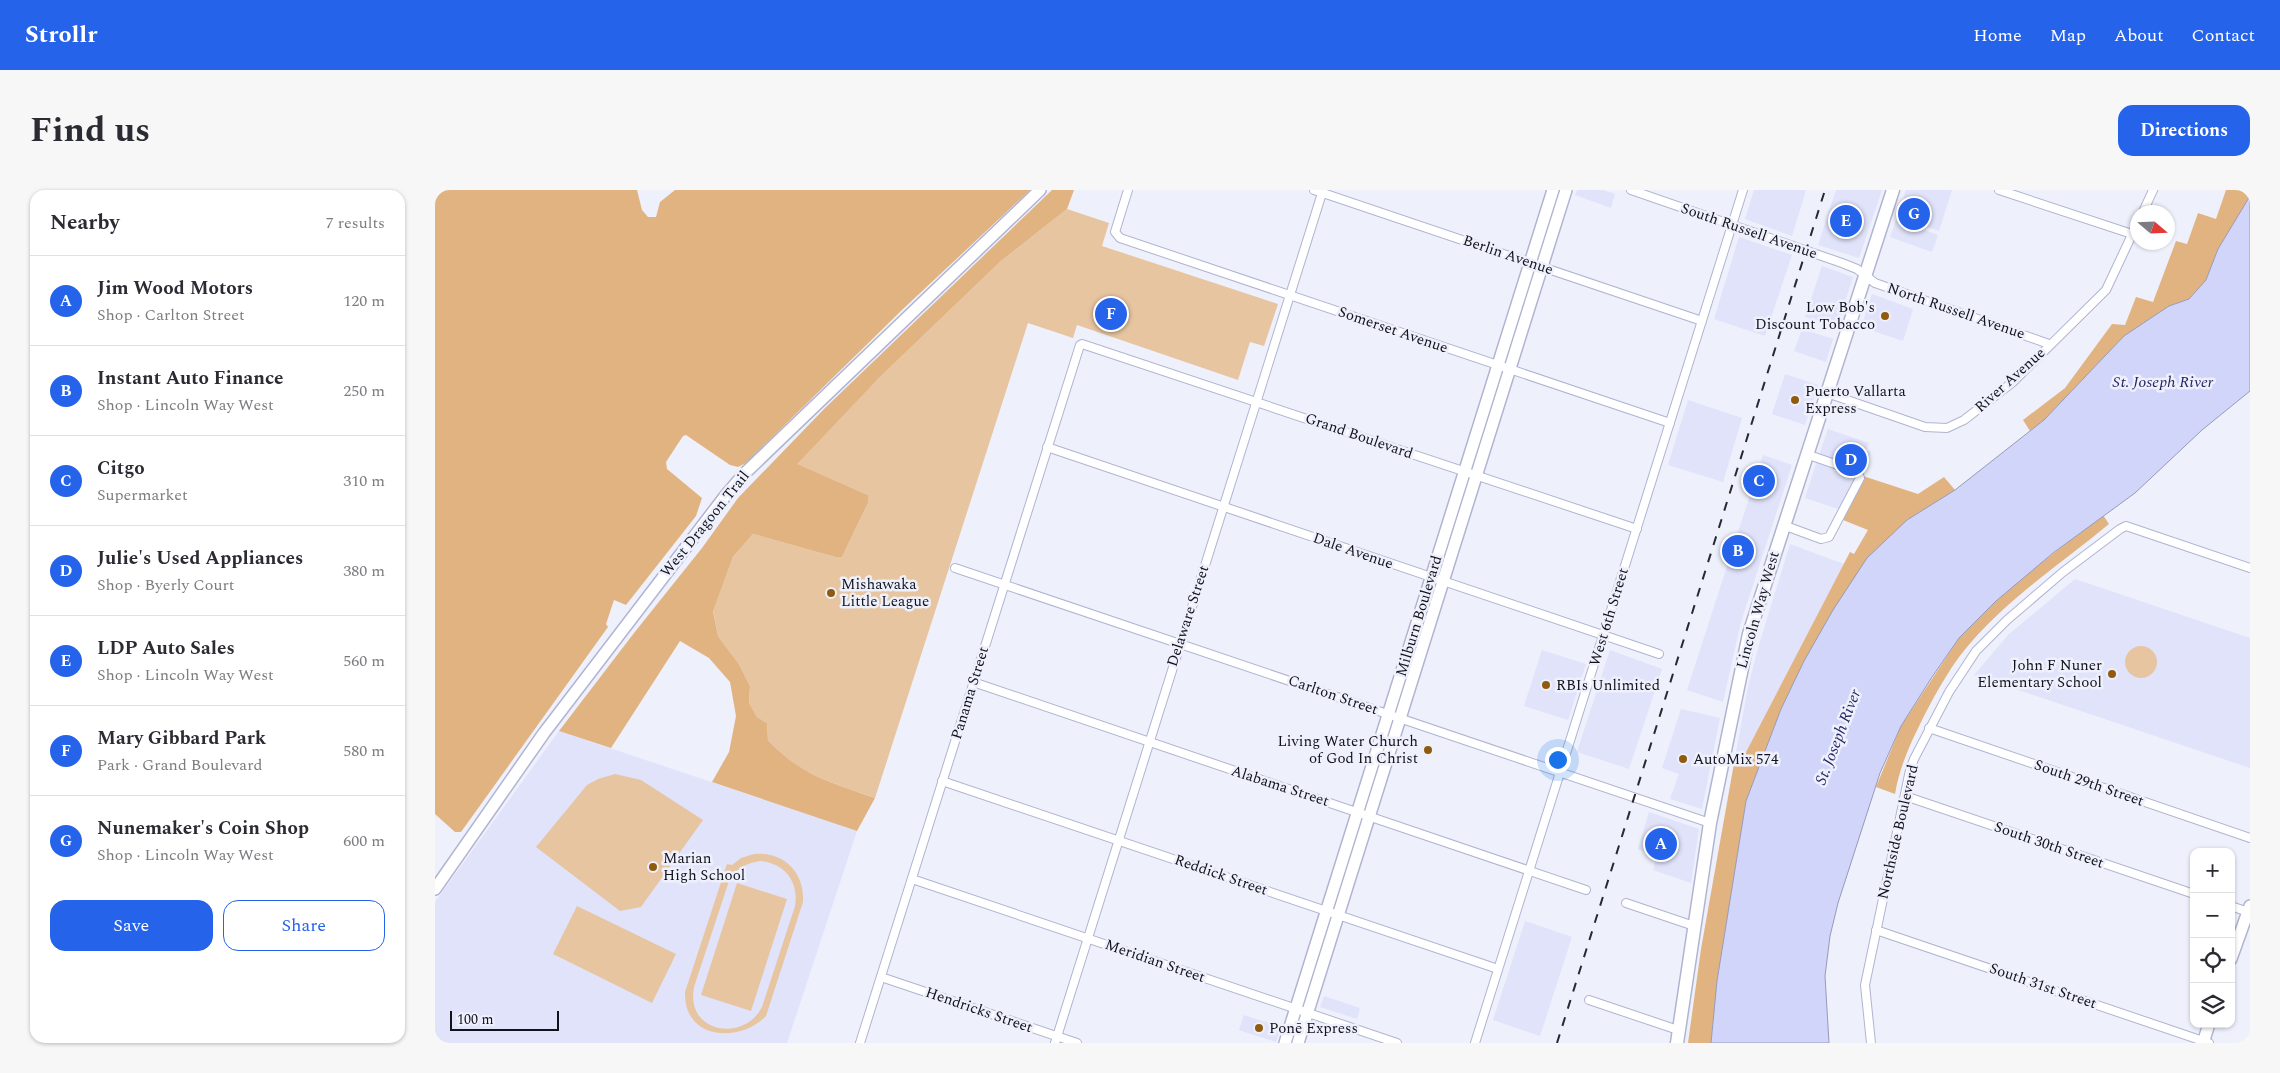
<!DOCTYPE html>
<html lang="en">
<head>
<meta charset="utf-8">
<style>
  :root { --surface:#fff; --page:#f7f7f7; --text:#2b2b33; --muted:#7c7c81; --line:#e1e1e2; --accent:#2563eb }
  body { margin:0; font-family:Spectral,serif; background:var(--page); color:var(--text) }
  .controls { position:absolute; right:15px; bottom:15px; display:grid; overflow:hidden; border-radius:10px; box-shadow:0 1px 4px #0004 }
  .controls button { width:45px; height:45px; display:grid; place-items:center; padding:0; border:0; border-bottom:1px solid var(--line); background:var(--surface); color:var(--text); font:25px sans-serif }
  .compass { position:absolute; left:1695px; top:15px; width:45px; height:45px; border-radius:50%; background:var(--surface); box-shadow:0 1px 4px #0004; rotate:109deg }
  .scale { position:absolute; left:15px; bottom:12px; width:109px; box-sizing:border-box; padding-left:5px; border:2px solid #11121c; border-top:0; font-size:14px; line-height:18px; white-space:nowrap; color:#11121c; -webkit-text-stroke:4px #eef0fc; paint-order:stroke }
  .you { position:absolute; left:1122px; top:569px; width:18px; height:18px; margin:-12px; border:4px solid #fff; border-radius:50%; background:#1a73e8; box-shadow:0 0 0 8px #1a73e833 }
  .badge { display:grid; place-items:center; width:32px; height:32px; border-radius:50%; background:var(--accent); color:#fff; font-size:16px; font-weight:700 }
  .pin { position:absolute; translate:-50% -50%; border:2px solid #fff; box-shadow:0 1px 5px #0006 }
  .list { margin:0; padding:0; list-style:none }
  h2 { display:flex; justify-content:space-between; align-items:center; height:65px; margin:0; padding:0 20px; font-size:21px }
  h2 small { font-size:16px; font-weight:400; color:var(--muted) }
  .list li { display:grid; grid-template-columns:32px 1fr auto; gap:15px; align-items:center; box-sizing:border-box; height:90px; padding:0 20px; border-top:1px solid var(--line) }
  .list b { display:block; font-size:19px; white-space:nowrap }
  .list p { margin:0; font-size:16px; white-space:nowrap; color:var(--muted) }
  .list em { font-size:16px; font-style:normal; color:var(--muted) }
  .actions { display:flex; gap:10px; padding:15px 20px }
  .actions a { flex:1; padding:11px 0; border:1px solid var(--accent); border-radius:15px; text-align:center; font-size:18px; color:var(--accent) }
  .actions .main { background:var(--accent); color:#fff }
  .icon { flex:none; width:28px; height:28px; fill:none; stroke:currentColor; stroke-width:2; stroke-linecap:round; stroke-linejoin:round }
  .map { position:relative; flex:none; width:1815px; height:853px; overflow:hidden; border-radius:15px }
  header { display:flex; align-items:center; gap:30px; box-sizing:border-box; height:70px; padding:0 25px; background:var(--accent); color:#fff }
  header strong { font-size:24px }
  nav { display:flex; gap:28px; margin-inline-start:auto; font-size:18px }
  .intro { display:flex; align-items:center; justify-content:space-between; box-sizing:border-box; height:120px; padding:0 30px }
  h1 { margin:0; font-size:35px }
  .button { padding:12px 22px; border-radius:15px; background:var(--accent); color:#fff; font-size:18px; font-weight:700 }
  main { display:flex; gap:30px; padding:0 30px }
  aside { flex:1; background:var(--surface); border-radius:15px; box-shadow:0 1px 4px #0004 }
  .map>svg:first-child { display:block }
  .built { fill:#e0e3fa }
  .green { fill:#e7c5a1; fill-rule:evenodd }
  .forest { fill:#e1b381 }
  .water { fill:#d1d5f9; stroke:#979ab7 }
  .lines { fill:none; stroke-linecap:round; stroke-linejoin:round }
  .street-casing { stroke:#b0b4d1; stroke-width:10 }
  .secondary-casing { stroke:#b0b4d1; stroke-width:14 }
  .primary-casing { stroke:#b0b4d1; stroke-width:15 }
  .street { stroke:#fff; stroke-width:8 }
  .secondary { stroke:#fff; stroke-width:11 }
  .primary { stroke:#fff; stroke-width:12 }
  .rail { stroke:#272933; stroke-width:2; stroke-dasharray:9 9; stroke-linecap:butt }
  .poi-dot { fill:#905b0f; stroke:#eef0fc; stroke-width:2 }
  .labels { text-anchor:middle; dominant-baseline:central; stroke-width:5; stroke-linejoin:round; paint-order:stroke }
  .street-label { font-size:15px; fill:#11121c; stroke:#eef0fc }
  .poi-label { font-size:15px; fill:#11121c; stroke:#eef0fc; text-anchor:start }
  .water-label { font-size:16px; font-style:italic; fill:#262265; stroke:#eef0fc }
</style>
</head>
<body>
<header>
<strong>Strollr</strong>
<nav><a>Home</a><a>Map</a><a>About</a><a>Contact</a></nav>
</header>
<div class="intro"><h1>Find us</h1><a class="button">Directions</a></div>
<main>
<aside>
<h2>Nearby<small>7 results</small></h2>
<ul class="list">
<li><span class="badge">A</span><div><b>Jim Wood Motors</b><p>Shop · Carlton Street</p></div><em>120 m</em></li>
<li><span class="badge">B</span><div><b>Instant Auto Finance</b><p>Shop · Lincoln Way West</p></div><em>250 m</em></li>
<li><span class="badge">C</span><div><b>Citgo</b><p>Supermarket</p></div><em>310 m</em></li>
<li><span class="badge">D</span><div><b>Julie's Used Appliances</b><p>Shop · Byerly Court</p></div><em>380 m</em></li>
<li><span class="badge">E</span><div><b>LDP Auto Sales</b><p>Shop · Lincoln Way West</p></div><em>560 m</em></li>
<li><span class="badge">F</span><div><b>Mary Gibbard Park</b><p>Park · Grand Boulevard</p></div><em>580 m</em></li>
<li><span class="badge">G</span><div><b>Nunemaker's Coin Shop</b><p>Shop · Lincoln Way West</p></div><em>600 m</em></li>
</ul>
<div class="actions"><a class="main">Save</a><a>Share</a></div>
</aside>
<div class="map">
<svg width="1815" height="853" viewBox="0 0 1815 853">
  <rect width="100%" height="100%" fill="#eef0fc"/>
  <g class="built">
    <polygon points="1142,0 1168,0 1180,4 1176,18 1140,5"/>
    <polygon points="1319,0 1371,0 1357,46 1310,29"/>
    <polygon points="1401,0 1447,0 1424,68 1383,55"/>
    <polygon points="1471,0 1517,0 1504,41 1463,26"/>
    <polygon points="1461,30 1503,45 1497,62 1455,47"/>
    <polygon points="1304,47 1357,65 1330,146 1279,129"/>
    <polygon points="1387,76 1418,87 1402,137 1370,127"/>
    <polygon points="1437,104 1478,119 1468,151 1426,137"/>
    <polygon points="1367,139 1398,149 1391,172 1359,161"/>
    <polygon points="1350,184 1383,195 1370,235 1337,224"/>
    <polygon points="1253,210 1307,228 1288,292 1233,275"/>
    <polygon points="1393,239 1434,253 1431,260 1436,262 1430,281 1384,265"/>
    <polygon points="1328,265 1357,275 1306,432 1288,512 1252,500"/>
    <polygon points="1382,271 1422,284 1423,288 1406,320 1370,308"/>
    <polygon points="1355,354 1409,374 1310,564 1301,562 1313,497 1323,458"/>
    <polygon points="1640,389 1815,448 1815,578 1539,485 1573,445"/>
    <polygon points="1107,460 1151,474 1133,530 1089,516"/>
    <polygon points="1175,460 1227,479 1194,579 1142,562"/>
    <polygon points="1246,519 1285,528 1267,619 1235,609 1244,584 1227,578"/>
    <polygon points="124,541 422,641 352,853 0,853 0,712"/>
    <polygon points="1214,622 1264,639 1256,693 1218,680 1222,666 1203,659"/>
    <polygon points="1090,731 1137,747 1105,846 1058,830"/>
    <polygon points="889,806 925,818 922,829 885,817"/>
    <polygon points="809,825 846,837 841,852 804,840"/>
  </g>
  <g class="green">
    <path d="M 632,19 L 674,33 L 667,56 L 843,114 L 829,156 L 815,152 L 803,190 L 642,135 L 638,148 L 593,133 L 440,608 C 396,592 366,586 333,550 L 332,533 L 322,527 L 314,513 L 315,496 L 304,474 L 283,446 L 278,420 L 298,367 L 318,344 L 400,367 L 407,367 L 433,313 L 433,305 L 361,274 L 445,187 L 566,71 Z"/>
    <circle cx="1706" cy="472" r="16"/>
    <polygon points="180,584 206,590 268,630 206,717 185,721 101,657 152,595 163,589"/>
    <path d="M 319,664 C 348,661 370,682 368,712 L 331,826 C 305,853 249,851 250,802 L 292,674 L 297,675 L 306,668 ZM 325,671 C 350,673 364,692 360,716 L 327,817 C 309,853 250,843 259,797 L 294,691 C 301,679 311,673 325,671 Z"/>
    <polygon points="302,693 352,709 316,821 266,805"/>
    <polygon points="142,716 241,764 217,813 118,764"/>
  </g>
  <g class="forest">
    <polygon points="0,0 202,0 207,20 213,27 221,27 225,12 240,0 595,0 468,119 311,273 303,277 295,275 251,245 248,246 231,272 232,279 267,308 261,326 191,415 179,410 171,434 173,437 26,642 20,642 0,624"/>
    <path d="M 617,0 L 639,0 L 632,19 L 566,71 L 445,187 L 362,274 L 433,305 L 433,313 L 407,367 L 400,367 L 318,344 L 298,367 L 278,421 L 283,446 L 304,474 L 315,496 L 314,513 L 322,527 L 332,533 L 333,550 C 365,585 397,593 440,608 L 422,641 L 277,592 L 294,562 L 301,526 L 295,492 L 274,468 L 245,451 L 176,558 L 124,541 L 199,443 L 267,358 L 303,308 L 390,218 Z"/>
    <polygon points="1791,0 1815,0 1815,6 1783,59 1771,90 1754,109 1734,116 1689,146 1609,230 1595,241 1588,230 1630,198 1677,134 1690,135 1701,107 1718,112 1741,51 1752,54 1763,23 1781,29"/>
    <polygon points="1428,286 1483,304 1509,287 1520,300 1472,330 1369,471 1346,519 1311,611 1282,791 1276,853 1253,853 1266,759 1301,562 1310,564 1415,362 1419,364 1433,340 1408,330 1427,293"/>
    <path d="M 1668,325 L 1674,334 C 1628,372 1578,405 1538,450 C 1518,472 1503,499 1489,526 C 1476,552 1465,575 1460,604 L 1441,597 L 1466,536 L 1524,448 L 1561,411 L 1597,380 Z"/>
  </g>
  <polygon class="water" points="1815,6 1815,201 1767,240 1700,303 1618,363 1561,411 1524,448 1497,487 1466,536 1445,583 1403,713 1395,746 1390,786 1394,853 1276,853 1282,791 1311,611 1346,519 1369,471 1398,420 1432,368 1472,330 1520,300 1609,230 1689,146 1734,116 1754,109 1771,90 1783,59"/>
  <g class="lines">
    <g class="street-casing">
      <g id="street">
        <polyline points="693,0 680,42 685,48 1235,233"/>
        <polyline points="879,0 1267,131"/>
        <polyline points="1196,0 1407,73 1422,79 1440,93 1614,154"/>
        <polyline points="1564,0 1697,44"/>
        <polyline points="1708,22 1718,0"/>
        <polyline points="1392,203 1490,237 1512,238 1529,230 1578,192 1671,100 1702,34"/>
        <polyline points="612,257 1224,464"/>
        <polyline points="1348,335 1386,349 1394,347 1425,288 1423,282 1371,264"/>
        <polyline points="520,378 1275,633"/>
        <polyline points="538,492 1151,700"/>
        <polyline points="1494,538 1815,648"/>
        <polyline points="507,591 1063,779"/>
        <polyline points="1470,606 1759,704"/>
        <polyline points="477,689 962,853"/>
        <polyline points="1191,713 1259,736"/>
        <polyline points="1796,716 1813,722"/>
        <polyline points="1441,740 1774,853"/>
        <polyline points="446,787 642,853"/>
        <polyline points="1154,810 1243,840"/>
        <polyline points="425,853 645,155 647,154 1202,339"/>
        <polyline points="620,853 888,0"/>
        <polyline points="1040,853 1308,0"/>
        <polyline points="1436,853 1430,795 1475,580 1479,569 1514,502 1541,461 1572,430 1628,382 1685,339 1691,336 1815,378"/>
      </g>
    </g>
    <g class="secondary-casing">
      <g id="secondary">
        <polyline points="0,699 109,543 291,305 309,284 605,0"/>
        <polyline points="1796,769 1815,716"/>
        <polyline points="850,853 1118,0"/>
        <polyline points="863,853 1131,0"/>
        <polyline points="1768,853 1774,834"/>
      </g>
    </g>
    <g class="primary-casing">
      <polyline id="primary" points="1242,853 1275,633 1314,444 1458,0"/>
    </g>
    <use href="#street" class="street"/>
    <use href="#secondary" class="secondary"/>
    <use href="#primary" class="primary"/>
    <polyline class="rail" points="1122,853 1390,0"/>
  </g>
  <g class="poi-dot">
    <circle cx="1450" cy="126" r="5"/>
    <circle cx="1360" cy="210" r="5"/>
    <circle cx="396" cy="403" r="5"/>
    <circle cx="1677" cy="484" r="5"/>
    <circle cx="1111" cy="495" r="5"/>
    <circle cx="993" cy="560" r="5"/>
    <circle cx="1248" cy="569" r="5"/>
    <circle cx="218" cy="677" r="5"/>
    <circle cx="824" cy="838" r="5"/>
  </g>
  <g class="labels">
    <g class="street-label">
      <text transform="translate(1314 41) rotate(19)">South Russell Avenue</text>
      <text transform="translate(1073 65) rotate(19)">Berlin Avenue</text>
      <text transform="translate(1521 121) rotate(19)">North Russell Avenue</text>
      <text transform="translate(958 140) rotate(19)">Somerset Avenue</text>
      <text transform="translate(1575 190) rotate(-42)">River Avenue</text>
      <text transform="translate(924 246) rotate(19)">Grand Boulevard</text>
      <text transform="translate(270 334) rotate(-51)">West Dragoon Trail</text>
      <text transform="translate(918 361) rotate(19)">Dale Avenue</text>
      <text transform="translate(1323 420) rotate(-74)">Lincoln Way West</text>
      <text transform="translate(753 426) rotate(-72)">Delaware Street</text>
      <text transform="translate(984 426) rotate(-73)">Milburn Boulevard</text>
      <text transform="translate(1174 427) rotate(-73)">West 6th Street</text>
      <text transform="translate(535 503) rotate(-73)">Panama Street</text>
      <text transform="translate(898 505) rotate(19)">Carlton Street</text>
      <text transform="translate(1654 593) rotate(19)">South 29th Street</text>
      <text transform="translate(845 596) rotate(18)">Alabama Street</text>
      <text transform="translate(1463 642) rotate(-77)">Northside Boulevard</text>
      <text transform="translate(1614 655) rotate(19)">South 30th Street</text>
      <text transform="translate(786 685) rotate(19)">Reddick Street</text>
      <text transform="translate(720 771) rotate(19)">Meridian Street</text>
      <text transform="translate(1608 796) rotate(19)">South 31st Street</text>
      <text transform="translate(544 820) rotate(19)">Hendricks Street</text>
    </g>
    <g class="poi-label">
      <text x="1440" y="117" text-anchor="end">Low Bob's<tspan x="1440" dy="17">Discount Tobacco</tspan></text>
      <text x="1370" y="201">Puerto Vallarta<tspan x="1370" dy="17">Express</tspan></text>
      <text x="406" y="394">Mishawaka<tspan x="406" dy="17">Little League</tspan></text>
      <text x="1667" y="475" text-anchor="end">John F Nuner<tspan x="1667" dy="17">Elementary School</tspan></text>
      <text x="1121" y="495">RBIs Unlimited</text>
      <text x="983" y="551" text-anchor="end">Living Water Church<tspan x="983" dy="17">of God In Christ</tspan></text>
      <text x="1258" y="569">AutoMix 574</text>
      <text x="228" y="668">Marian<tspan x="228" dy="17">High School</tspan></text>
      <text x="834" y="838">Ponē Express</text>
    </g>
    <g class="water-label">
      <text x="1728" y="192">St. Joseph River</text>
      <text transform="translate(1403 547) rotate(-69)">St. Joseph River</text>
    </g>
  </g>
</svg>
<div class="controls">
<button>+</button>
<button>−</button>
<button><svg class="icon" aria-label="locate" viewBox="0 0 24 24"><circle cx="12" cy="12" r="6"/><path d="M12 2v4M12 18v4M2 12h4M18 12h4"/></svg></button>
<button><svg class="icon" aria-label="layers" viewBox="0 0 24 24"><path d="M12 4l9 5-9 5-9-5zM3 14l9 5 9-5"/></svg></button>
</div>
<svg class="compass" viewBox="-18 -18 36 36"><path d="M0-13l5 13h-10z" fill="#e53935"/><path d="M0 13l5-13h-10z" fill="#7c7c81"/></svg>
<div class="scale">100 m</div>
<div class="you"></div>
<div class="pin badge" style="left:1226px;top:654px">A</div>
<div class="pin badge" style="left:1303px;top:361px">B</div>
<div class="pin badge" style="left:1324px;top:291px">C</div>
<div class="pin badge" style="left:1416px;top:270px">D</div>
<div class="pin badge" style="left:1411px;top:31px">E</div>
<div class="pin badge" style="left:676px;top:124px">F</div>
<div class="pin badge" style="left:1479px;top:24px">G</div>
</div>
</main>
</body>
</html>
